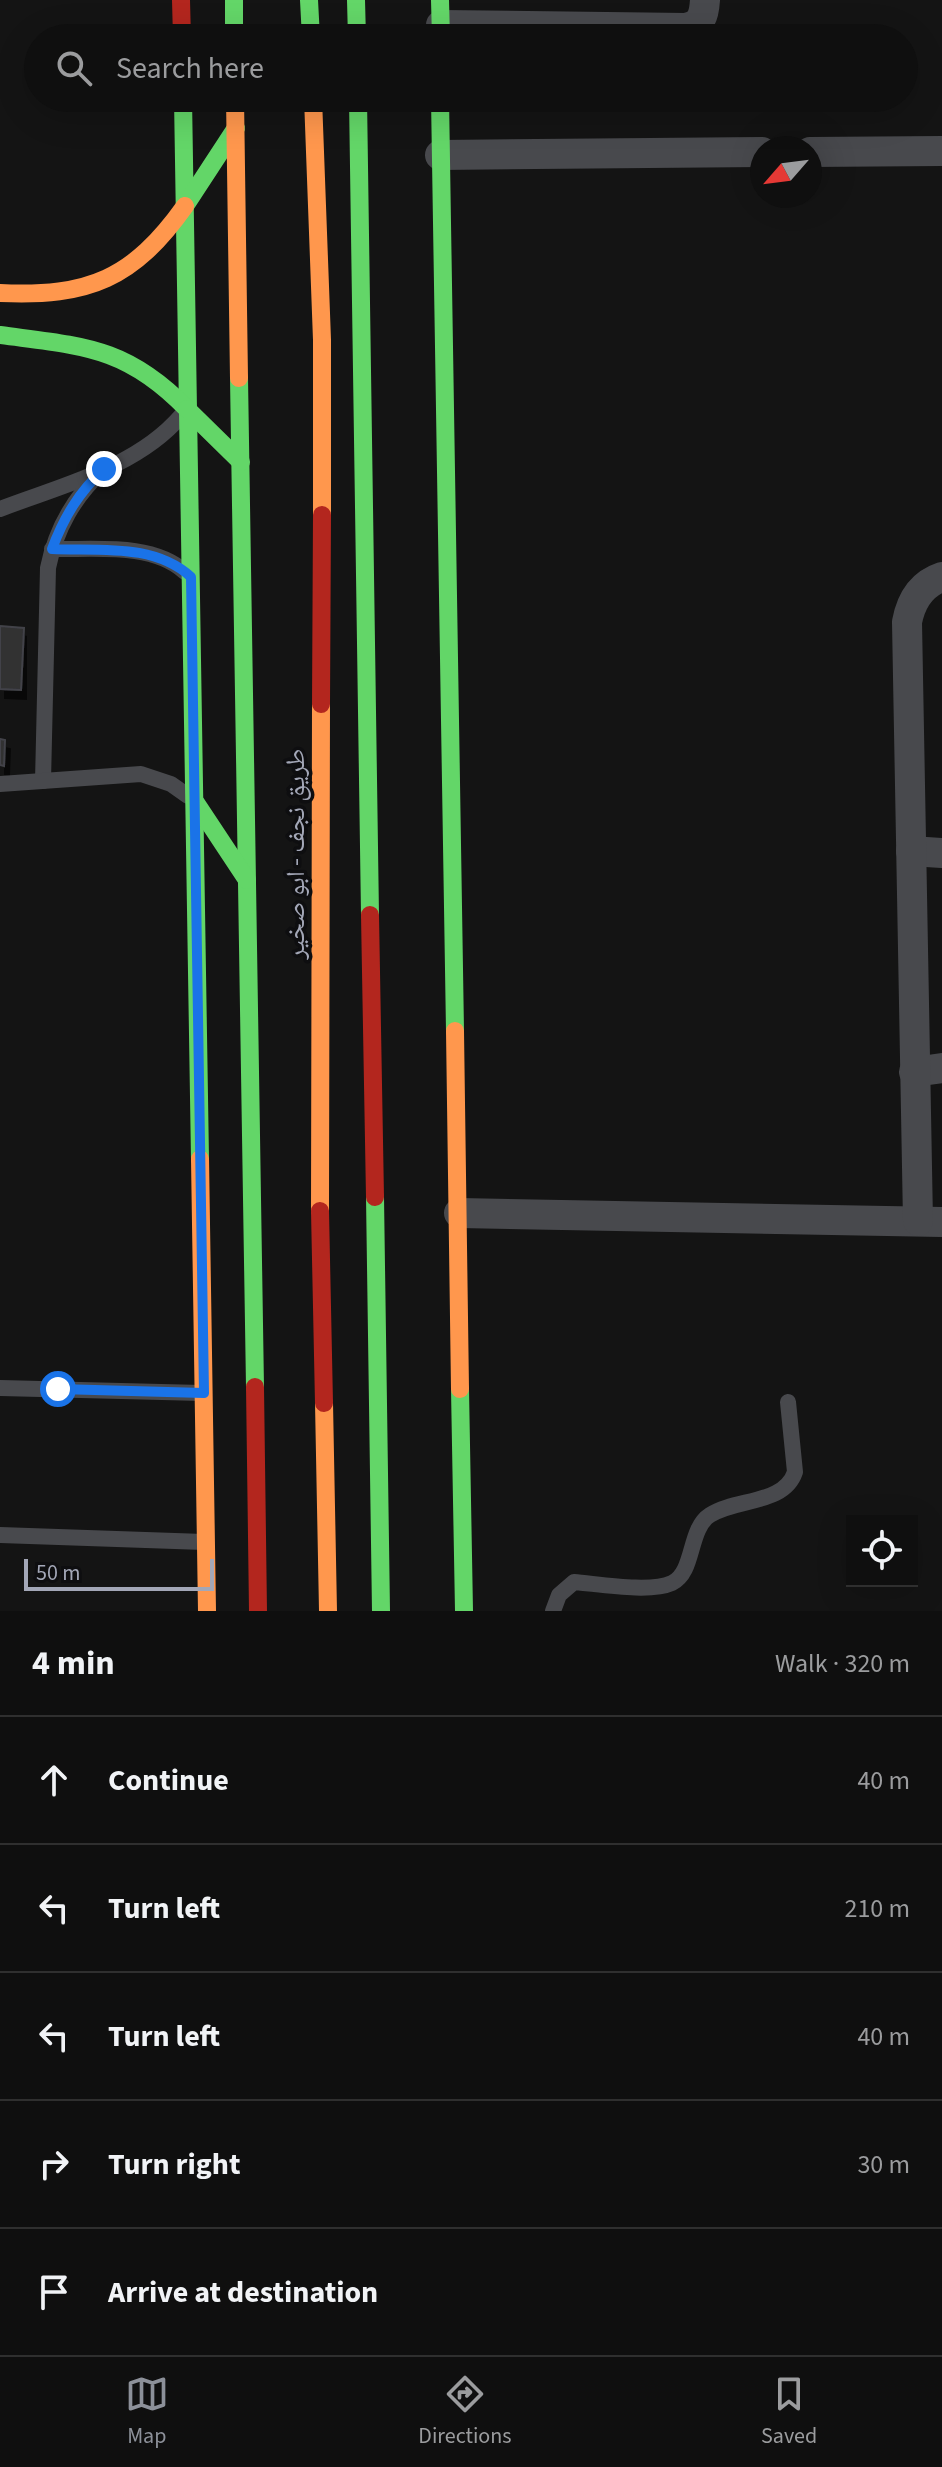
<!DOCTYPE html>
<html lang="en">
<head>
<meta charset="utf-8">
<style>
  :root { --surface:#0f0f0f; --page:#1d1d1d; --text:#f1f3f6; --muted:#9b9c9e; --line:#2f2f2f; --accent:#8c9099 }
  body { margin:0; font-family:"Source Sans 3","Noto Naskh Arabic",sans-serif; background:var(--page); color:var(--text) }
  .controls { position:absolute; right:24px; bottom:24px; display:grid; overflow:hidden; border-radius:0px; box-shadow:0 8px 32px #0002 }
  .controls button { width:72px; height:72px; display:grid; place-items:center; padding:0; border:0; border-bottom:2px solid var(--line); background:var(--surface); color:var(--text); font:40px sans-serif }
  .compass { position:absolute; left:750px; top:136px; width:72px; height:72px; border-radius:50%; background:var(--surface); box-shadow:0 8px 32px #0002; rotate:242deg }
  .scale { position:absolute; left:24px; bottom:20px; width:190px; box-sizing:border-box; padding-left:8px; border:4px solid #a3a7b7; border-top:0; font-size:22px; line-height:28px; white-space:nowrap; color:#a3a7b7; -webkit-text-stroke:6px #0e0e10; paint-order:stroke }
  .stop { position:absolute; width:24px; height:24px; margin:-18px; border:6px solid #1a73e8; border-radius:50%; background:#fff }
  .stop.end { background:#1a73e8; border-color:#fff; box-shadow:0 2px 8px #0008 }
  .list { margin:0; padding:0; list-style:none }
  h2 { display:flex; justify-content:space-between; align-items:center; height:104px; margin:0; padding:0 32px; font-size:34px }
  h2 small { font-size:26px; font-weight:400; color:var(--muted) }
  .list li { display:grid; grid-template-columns:52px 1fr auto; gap:24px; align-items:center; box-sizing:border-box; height:128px; padding:0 32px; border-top:2px solid var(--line) }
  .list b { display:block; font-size:30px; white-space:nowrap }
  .list em { font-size:26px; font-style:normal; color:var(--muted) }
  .icon { flex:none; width:44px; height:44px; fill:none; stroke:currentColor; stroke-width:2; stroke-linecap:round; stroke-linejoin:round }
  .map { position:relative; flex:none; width:942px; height:1611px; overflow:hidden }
  .search { position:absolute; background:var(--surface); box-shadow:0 8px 32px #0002; left:24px; right:24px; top:24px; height:88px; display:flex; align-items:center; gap:20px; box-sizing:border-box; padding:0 28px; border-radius:44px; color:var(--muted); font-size:30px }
  .sheet { height:744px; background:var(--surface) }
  nav { display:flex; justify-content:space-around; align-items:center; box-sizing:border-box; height:112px; border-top:2px solid var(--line); background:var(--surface); font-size:22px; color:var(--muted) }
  nav a { display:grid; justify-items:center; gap:4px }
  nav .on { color:var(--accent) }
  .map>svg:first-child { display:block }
  .building { fill:#303032; stroke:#424348; stroke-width:2; filter:url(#shadow) }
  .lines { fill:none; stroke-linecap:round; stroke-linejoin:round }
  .lane { stroke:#48494d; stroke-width:16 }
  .street { stroke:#48494d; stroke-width:30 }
  .fast { stroke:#63d668; stroke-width:18 }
  .slow { stroke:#ff974d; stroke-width:18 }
  .jam { stroke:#b3261e; stroke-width:18 }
  .route { stroke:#1a73e8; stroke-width:10 }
  .labels { text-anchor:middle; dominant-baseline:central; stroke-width:7; stroke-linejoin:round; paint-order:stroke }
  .street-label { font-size:26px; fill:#a3a7b7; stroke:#0e0e10 }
</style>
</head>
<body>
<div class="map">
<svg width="942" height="1611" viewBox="0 0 942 1611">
  <defs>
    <filter id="shadow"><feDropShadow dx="5" dy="9" stdDeviation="0" flood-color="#0009"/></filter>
  </defs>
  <rect width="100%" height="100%" fill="#141414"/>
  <g class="building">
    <polygon points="0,626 24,628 21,690 0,689"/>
    <polygon points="0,739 5,740 4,766 0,765"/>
  </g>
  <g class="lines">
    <g class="lane">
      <path d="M 0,509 C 62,485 136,468 181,416"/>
      <path d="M 52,549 C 94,550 152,542 185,572"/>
      <path d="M 43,781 L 48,568 C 56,528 74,497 104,469"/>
      <polyline points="0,784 141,774 171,784 188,796"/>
      <polyline points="0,1388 202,1393"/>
      <polyline points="0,1535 204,1542"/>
      <path d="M 553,1611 L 559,1595 L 574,1582 C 599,1584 650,1593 672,1583 C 695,1572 688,1529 710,1515 C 736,1498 784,1505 795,1472 L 788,1402"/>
    </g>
    <g class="street">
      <path d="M 441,25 L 685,28 C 702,25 704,15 705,0"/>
      <polyline points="810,152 942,151"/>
      <polyline points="440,155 762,152"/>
      <polyline points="911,851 942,853"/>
      <polyline points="914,1072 942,1068"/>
      <polyline points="459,1213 942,1222"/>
      <path d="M 918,1221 L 907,622 C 911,601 921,584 942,577"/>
    </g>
    <g class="fast">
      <polyline points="234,0 234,38"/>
      <polyline points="309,0 311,38"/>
      <polyline points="356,0 357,38"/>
      <polyline points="440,0 441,38"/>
      <polyline points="183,98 200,1159"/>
      <polyline points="358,98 370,915"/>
      <polyline points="440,98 455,1031"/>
      <polyline points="185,206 236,128"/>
      <path d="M 0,335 C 82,346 126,346 187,409"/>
      <polyline points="239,378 255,1387"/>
      <polyline points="187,409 241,462"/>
      <polyline points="196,803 247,880"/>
      <polyline points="375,1197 381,1611"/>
      <polyline points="460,1389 464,1611"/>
    </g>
    <g class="slow">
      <polyline points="235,98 239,378"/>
      <polyline points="313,98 322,340 322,515"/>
      <path d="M 0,293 C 89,297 133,279 185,206"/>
      <polyline points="455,1031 460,1389"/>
      <polyline points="200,1159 207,1611"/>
      <polyline points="320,1211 321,704"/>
      <polyline points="324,1403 328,1611"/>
    </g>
    <g class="jam">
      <polyline points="181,0 182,38"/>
      <polyline points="321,704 322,515"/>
      <polyline points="370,915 375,1197"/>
      <polyline points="320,1211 324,1403"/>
      <polyline points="255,1387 258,1611"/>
    </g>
  </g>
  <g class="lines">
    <path class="route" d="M 58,1389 L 204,1393 L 191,577 C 154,543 99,551 52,549 C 64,517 79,492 104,469"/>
  </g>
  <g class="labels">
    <g class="street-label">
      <text transform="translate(295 854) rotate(-90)">طريق نجف - ابو صخير</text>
    </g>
  </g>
</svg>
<div class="controls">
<button><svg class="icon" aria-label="locate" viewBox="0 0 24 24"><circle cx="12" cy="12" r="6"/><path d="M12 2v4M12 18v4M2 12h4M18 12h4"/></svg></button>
</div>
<svg class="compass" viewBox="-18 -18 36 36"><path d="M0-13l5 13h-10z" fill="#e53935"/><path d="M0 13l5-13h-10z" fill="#9b9c9e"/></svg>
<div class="scale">50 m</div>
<div class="stop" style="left:58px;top:1389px"></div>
<div class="stop end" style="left:104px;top:469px"></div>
<div class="search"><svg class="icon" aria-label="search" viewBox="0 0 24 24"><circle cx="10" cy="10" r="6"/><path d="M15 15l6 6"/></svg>Search here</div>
</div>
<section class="sheet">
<h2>4 min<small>Walk · 320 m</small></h2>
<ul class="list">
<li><svg class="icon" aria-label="ahead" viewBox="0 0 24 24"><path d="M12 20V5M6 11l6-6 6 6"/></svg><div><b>Continue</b></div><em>40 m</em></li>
<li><svg class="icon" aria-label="left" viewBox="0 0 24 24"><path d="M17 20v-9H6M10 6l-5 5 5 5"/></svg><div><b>Turn left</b></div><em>210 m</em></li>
<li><svg class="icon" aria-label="left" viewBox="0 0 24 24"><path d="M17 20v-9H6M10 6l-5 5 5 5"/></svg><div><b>Turn left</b></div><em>40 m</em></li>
<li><svg class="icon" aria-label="right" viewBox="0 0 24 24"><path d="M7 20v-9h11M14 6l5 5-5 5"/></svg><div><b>Turn right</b></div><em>30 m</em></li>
<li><svg class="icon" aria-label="arrive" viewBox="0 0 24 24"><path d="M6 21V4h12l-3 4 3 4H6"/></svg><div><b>Arrive at destination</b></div></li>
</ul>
</section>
<nav>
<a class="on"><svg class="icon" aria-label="map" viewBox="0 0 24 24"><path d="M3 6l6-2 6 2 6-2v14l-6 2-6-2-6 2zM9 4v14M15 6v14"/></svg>Map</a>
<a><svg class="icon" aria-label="directions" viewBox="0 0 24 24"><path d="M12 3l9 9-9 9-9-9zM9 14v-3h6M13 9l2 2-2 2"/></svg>Directions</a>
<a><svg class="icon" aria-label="saved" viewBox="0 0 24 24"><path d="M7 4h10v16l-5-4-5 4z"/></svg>Saved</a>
</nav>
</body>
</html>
